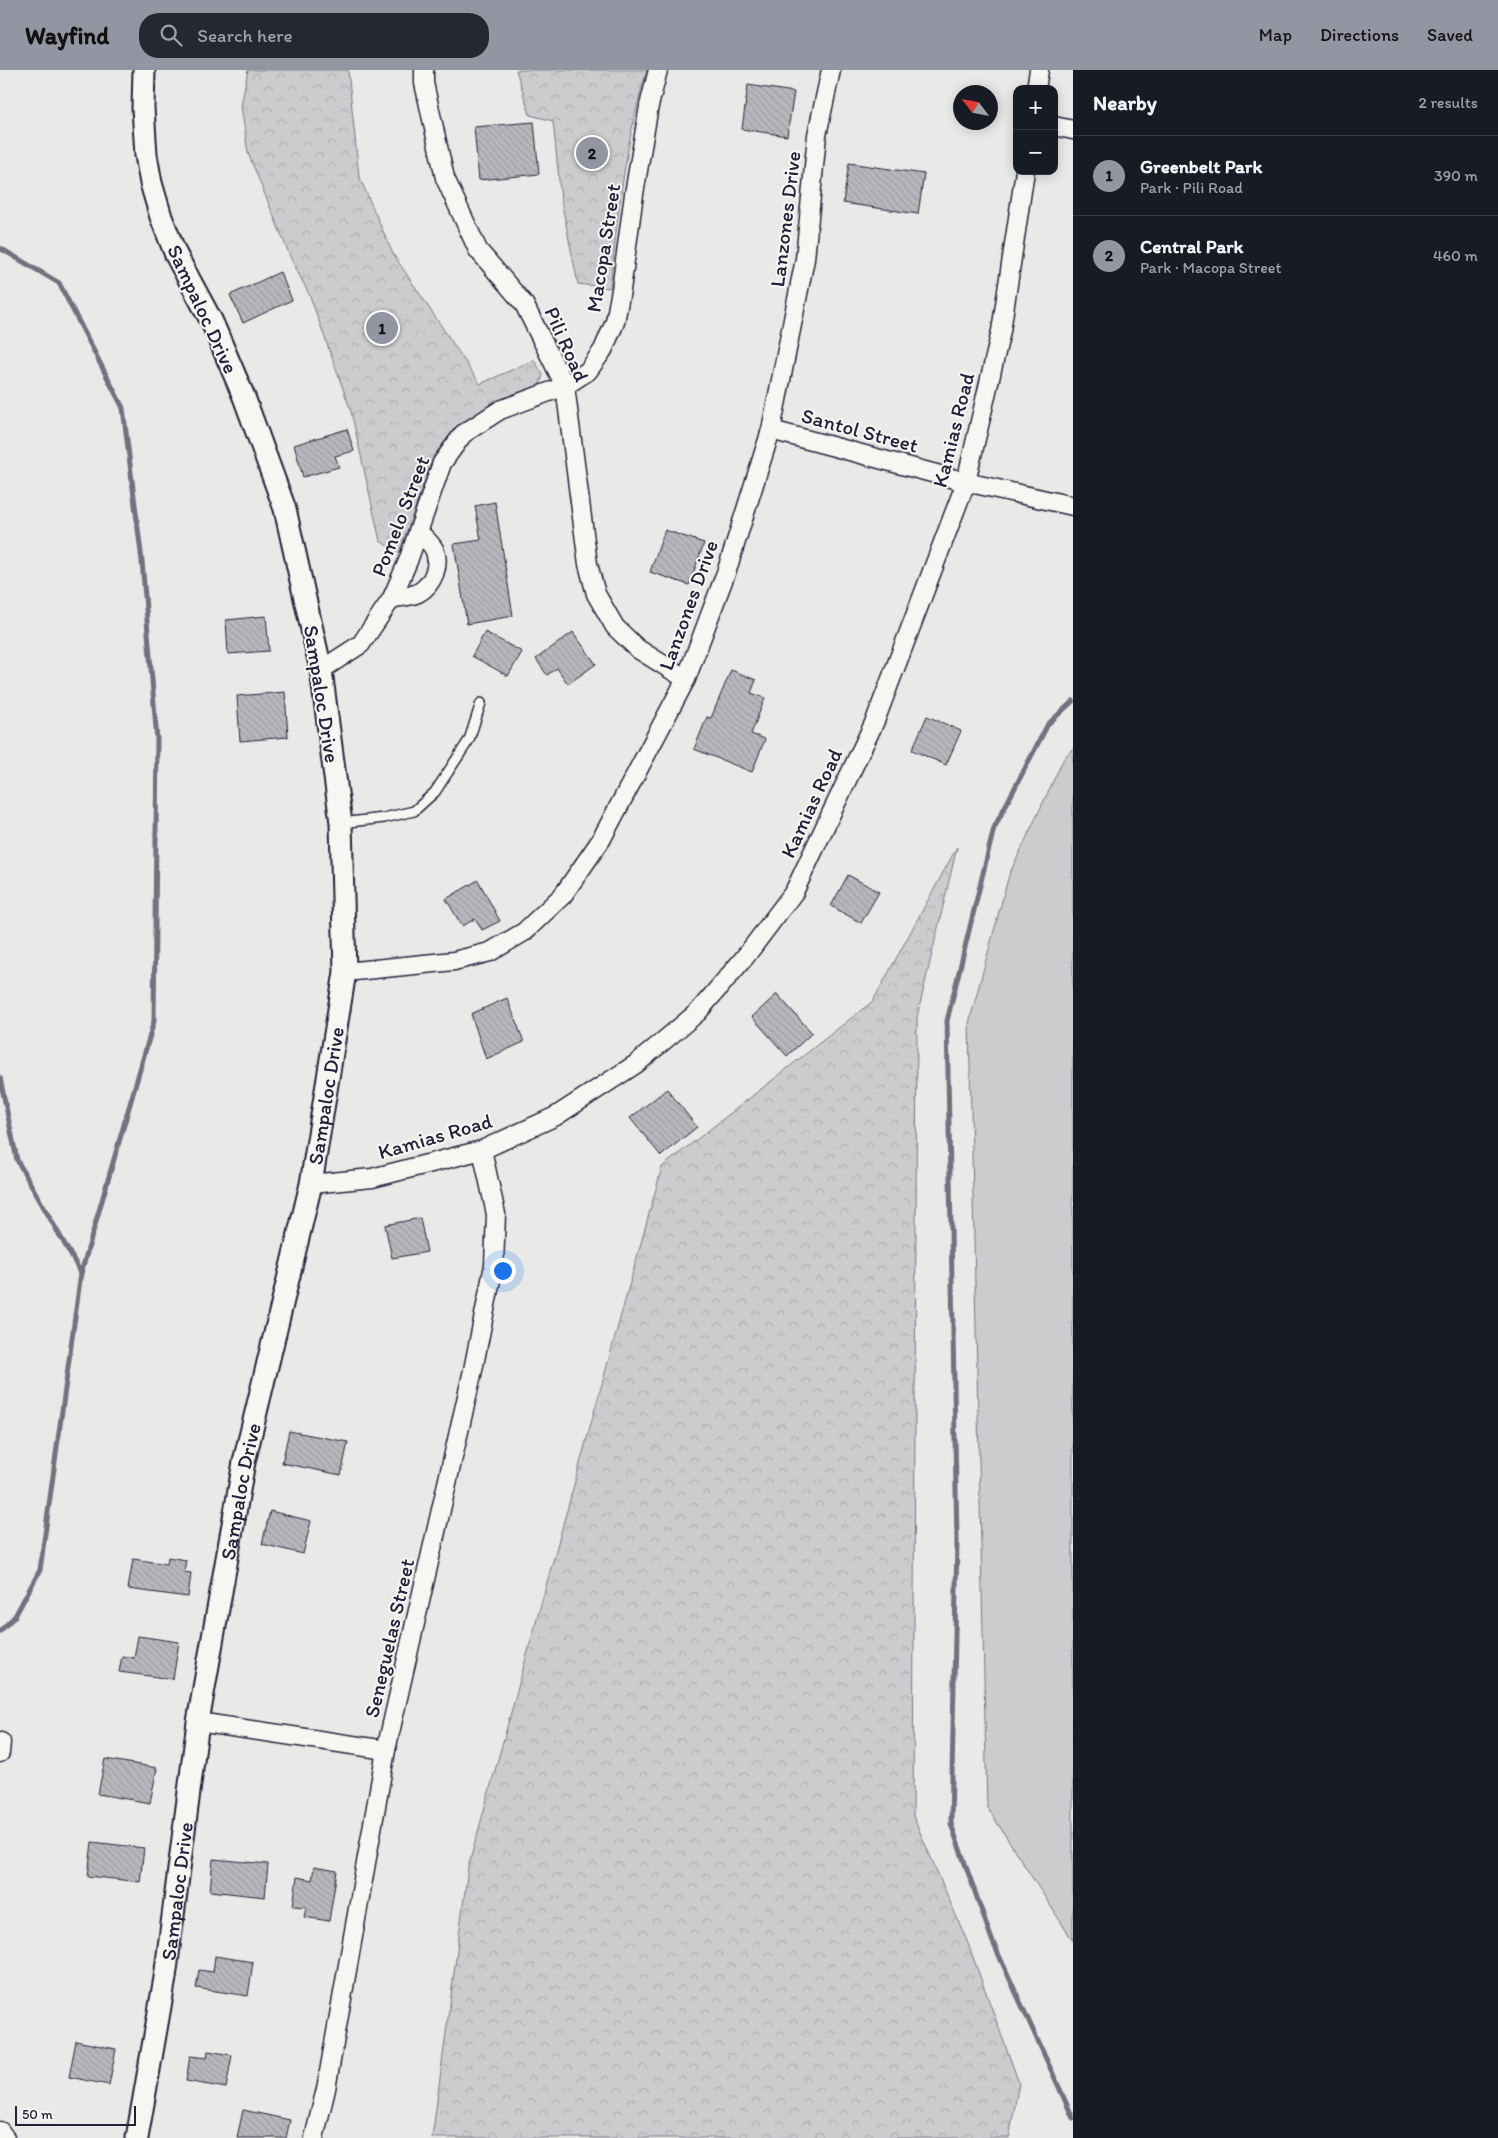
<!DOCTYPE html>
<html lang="en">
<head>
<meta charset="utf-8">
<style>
  :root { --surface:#171b24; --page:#242831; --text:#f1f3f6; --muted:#9ea1a6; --line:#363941; --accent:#9495a2 }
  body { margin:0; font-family:Itim,sans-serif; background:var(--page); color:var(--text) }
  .controls { position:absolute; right:15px; top:15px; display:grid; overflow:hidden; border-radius:10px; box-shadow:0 2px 12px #0003 }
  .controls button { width:45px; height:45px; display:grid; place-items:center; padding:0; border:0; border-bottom:1px solid var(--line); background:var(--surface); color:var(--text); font:25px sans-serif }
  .compass { position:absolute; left:953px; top:15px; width:45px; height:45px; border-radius:50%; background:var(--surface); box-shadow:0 2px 12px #0003; rotate:302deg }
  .scale { position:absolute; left:15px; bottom:12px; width:121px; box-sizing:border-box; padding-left:5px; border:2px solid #22223b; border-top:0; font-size:14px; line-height:18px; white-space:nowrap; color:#22223b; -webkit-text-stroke:4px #f6f6f2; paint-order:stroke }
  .you { position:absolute; left:502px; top:1200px; width:18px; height:18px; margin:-12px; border:4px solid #fff; border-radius:50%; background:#1a73e8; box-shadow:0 0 0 8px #1a73e833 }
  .badge { display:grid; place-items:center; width:32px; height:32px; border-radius:50%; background:var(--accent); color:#111; font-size:16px; font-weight:700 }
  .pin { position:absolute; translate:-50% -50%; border:2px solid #fff; box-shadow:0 1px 5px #0006 }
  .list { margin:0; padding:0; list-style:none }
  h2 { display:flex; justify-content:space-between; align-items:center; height:65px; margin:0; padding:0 20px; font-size:21px }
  h2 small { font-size:16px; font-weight:400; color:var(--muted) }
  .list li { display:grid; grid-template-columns:32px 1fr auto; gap:15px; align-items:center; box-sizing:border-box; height:80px; padding:0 20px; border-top:1px solid var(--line) }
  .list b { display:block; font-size:19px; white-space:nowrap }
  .list p { margin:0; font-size:16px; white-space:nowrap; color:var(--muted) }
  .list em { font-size:16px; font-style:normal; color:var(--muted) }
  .icon { flex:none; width:28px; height:28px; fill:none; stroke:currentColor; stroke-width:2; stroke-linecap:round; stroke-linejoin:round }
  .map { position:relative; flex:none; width:1073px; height:2068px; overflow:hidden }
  header { display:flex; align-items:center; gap:30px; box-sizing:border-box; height:70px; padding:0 25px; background:var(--accent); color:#111 }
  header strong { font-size:24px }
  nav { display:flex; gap:28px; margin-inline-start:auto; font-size:18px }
  .search { width:350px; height:45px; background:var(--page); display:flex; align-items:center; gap:12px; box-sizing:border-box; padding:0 18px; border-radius:20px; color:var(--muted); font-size:19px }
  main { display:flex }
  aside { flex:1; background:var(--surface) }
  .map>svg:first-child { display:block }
  .grass { fill:#ccccce; stroke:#777784 }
  .forest { fill:url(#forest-crowns); stroke:#777784 }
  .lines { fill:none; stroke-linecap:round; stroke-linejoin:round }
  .stream { stroke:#71717f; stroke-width:5 }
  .building { fill:url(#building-back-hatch); stroke:#22223b }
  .service-casing { stroke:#22223b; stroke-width:12 }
  .minor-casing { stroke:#22223b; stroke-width:21 }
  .tertiary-casing { stroke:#22223b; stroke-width:25 }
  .service { stroke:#f6f6f2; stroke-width:9 }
  .minor { stroke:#f6f6f2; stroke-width:18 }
  .tertiary { stroke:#f6f6f2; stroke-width:21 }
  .labels { text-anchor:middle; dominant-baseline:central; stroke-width:4; stroke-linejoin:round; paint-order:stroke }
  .street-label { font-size:21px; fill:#22223b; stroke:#f6f6f2 }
</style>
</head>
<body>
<header>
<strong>Wayfind</strong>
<div class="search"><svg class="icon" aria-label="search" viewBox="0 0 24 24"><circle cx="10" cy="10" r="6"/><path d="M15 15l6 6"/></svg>Search here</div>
<nav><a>Map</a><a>Directions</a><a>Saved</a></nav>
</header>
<main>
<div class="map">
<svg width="1073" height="2068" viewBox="0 0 1073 2068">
  <defs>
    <pattern id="forest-crowns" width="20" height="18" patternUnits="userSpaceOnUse" patternTransform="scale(1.25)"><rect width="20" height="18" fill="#ccccce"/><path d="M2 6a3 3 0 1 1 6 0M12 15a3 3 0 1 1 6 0" fill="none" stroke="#afafb2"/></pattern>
    <pattern id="building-back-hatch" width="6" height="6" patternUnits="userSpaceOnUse" patternTransform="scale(1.25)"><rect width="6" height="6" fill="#b8b8bc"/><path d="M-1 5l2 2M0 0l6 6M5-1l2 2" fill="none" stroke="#9e9ea2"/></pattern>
  </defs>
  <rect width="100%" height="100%" fill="#e9e9e7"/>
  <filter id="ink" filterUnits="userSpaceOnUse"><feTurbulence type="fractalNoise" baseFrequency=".02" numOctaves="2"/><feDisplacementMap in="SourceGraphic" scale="10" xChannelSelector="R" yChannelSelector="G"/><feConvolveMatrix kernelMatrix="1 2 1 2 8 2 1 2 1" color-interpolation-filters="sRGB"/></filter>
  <g filter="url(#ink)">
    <polygon class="grass" points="1073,678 1073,1871 987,1737 969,953 1009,805 1064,688"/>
    <g class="forest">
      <polygon points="248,0 348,0 359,106 393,184 480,314 534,290 543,305 538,320 498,331 458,355 434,385 399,483 380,471 351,341 310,226 292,191 248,83 241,36"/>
      <path d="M 516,0 L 647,0 C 625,71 618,145 610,218 L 578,214 L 561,130 L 553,51 L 530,45 Z"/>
      <polygon points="957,777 917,947 913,1746 967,1871 1019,2013 1009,2068 432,2068 468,1798 662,1097 873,931"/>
    </g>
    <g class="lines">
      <g class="stream">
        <polyline points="0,178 59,213 123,338 142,491 157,670 154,951 81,1203 40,1500 15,1546 0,1561"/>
        <polyline points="1073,631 1048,654 994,758 947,951 957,1471 951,1754 992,1870 1073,2048"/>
        <polyline points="0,1008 17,1090 81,1203"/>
      </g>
    </g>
    <g class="building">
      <polygon points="748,15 794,22 787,66 742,59"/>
      <polygon points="534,52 539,104 479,110 474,57"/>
      <polygon points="849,93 924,104 918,144 843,133"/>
      <polygon points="280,202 292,230 243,253 230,225"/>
      <polygon points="347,359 354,381 335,386 339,397 303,407 294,375"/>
      <polygon points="495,432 513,546 467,554 454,474 481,470 475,436"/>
      <polygon points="665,460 704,473 689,515 650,502"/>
      <polygon points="266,546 269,581 228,584 226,550"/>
      <polygon points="485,562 522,582 508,606 472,586"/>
      <polygon points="573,562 596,594 568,614 557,598 547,605 536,589"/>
      <polygon points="731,600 756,610 751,623 765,628 751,664 765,669 752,702 694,679 707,647 711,648"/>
      <polygon points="285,622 288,667 240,671 237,626"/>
      <polygon points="927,646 961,661 946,695 912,680"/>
      <polygon points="848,805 879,822 861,853 831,836"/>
      <polygon points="478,810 500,851 482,860 475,849 462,856 446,829"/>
      <polygon points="777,924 812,963 787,986 752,947"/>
      <polygon points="507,928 524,972 486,989 471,944"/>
      <polygon points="667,1019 697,1057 661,1086 630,1048"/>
      <polygon points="420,1148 427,1182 392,1188 385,1155"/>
      <polygon points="289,1361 348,1372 341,1405 282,1393"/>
      <polygon points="270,1441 311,1451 303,1484 262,1474"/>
      <polygon points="168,1487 186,1490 184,1502 191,1503 188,1527 128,1519 133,1489 167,1494"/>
      <polygon points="138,1566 179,1572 173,1609 119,1602 122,1586 134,1588"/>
      <polygon points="105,1689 157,1698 150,1733 98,1724"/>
      <polygon points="92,1772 144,1778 140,1812 88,1806"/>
      <polygon points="213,1789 268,1794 265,1827 210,1821"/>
      <polygon points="314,1797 337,1801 329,1851 304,1847 306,1837 293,1836 297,1807 312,1810"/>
      <polygon points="215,1886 253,1892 248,1926 196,1918 199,1900 213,1902"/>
      <polygon points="76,1971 116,1979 109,2015 69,2007"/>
      <polygon points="208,1981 232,1985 226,2018 186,2011 190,1986 207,1988"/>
      <polygon points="243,2040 290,2050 286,2068 237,2068"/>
    </g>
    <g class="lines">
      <g class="service-casing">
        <polyline id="service" points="341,753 384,748 414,741 435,722 469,670 481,633"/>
      </g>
      <g class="minor-casing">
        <g id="minor">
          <polyline points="424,0 424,13 445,108 478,180 524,234 565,316 588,494 596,524 615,557 638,579 686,609"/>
          <polyline points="1036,19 1039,0"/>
          <polyline points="1054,56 1073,60"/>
          <polyline points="771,360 966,412 1073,436"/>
          <path d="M 392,528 C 400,527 410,527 418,523 C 433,515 441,494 434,479 C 431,473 423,467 418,461"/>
          <polyline points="321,600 361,574 392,528 408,491 442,393 463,364 500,340 565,316 588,301 603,280 615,252 621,220 634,124 649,36 658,0"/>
          <polyline points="345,902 454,891 490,882 524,862 563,825 601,770 686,609 727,500 771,360 805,189 817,65 831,0"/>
          <polyline points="311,1114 372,1108 482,1080 556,1046 636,994 698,942 745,887 794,822 875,651 966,412 1001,261 1025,101"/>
          <polyline points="198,1652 386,1680"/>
          <polyline points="0,1683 1,1672"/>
          <polyline points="0,2061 5,2068"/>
          <polyline points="314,2068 326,2019 386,1680 473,1300 494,1195 496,1144 482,1080"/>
        </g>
      </g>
      <g class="tertiary-casing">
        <g id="tertiary">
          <path id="s1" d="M 137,2068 L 165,1908 L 198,1652 L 244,1392 L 311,1114 L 345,902 L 341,753 L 321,600 L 285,439 L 244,327 L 212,252 L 176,185 L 161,147 L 151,113 L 146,85 L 143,38 L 144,0"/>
        </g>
      </g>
      <use href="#service" class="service"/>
      <use href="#minor" class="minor"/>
      <use href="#tertiary" class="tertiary"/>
    </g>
  </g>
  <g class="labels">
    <g class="street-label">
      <text transform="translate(785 149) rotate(-83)">Lanzones Drive</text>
      <text transform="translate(603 178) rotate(-81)">Macopa Street</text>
      <text transform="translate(203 239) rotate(65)">Sampaloc Drive</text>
      <text transform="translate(567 274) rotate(66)">Pili Road</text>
      <text transform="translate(860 360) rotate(15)">Santol Street</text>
      <text transform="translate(953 360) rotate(-76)">Kamias Road</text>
      <text transform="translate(400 446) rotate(-69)">Pomelo Street</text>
      <text transform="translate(688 535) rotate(-70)">Lanzones Drive</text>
      <text transform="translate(322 624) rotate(81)">Sampaloc Drive</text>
      <text transform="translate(811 733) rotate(-65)">Kamias Road</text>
      <text stroke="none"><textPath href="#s1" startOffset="1060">Sampaloc Drive</textPath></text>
      <text transform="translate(435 1066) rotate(-16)">Kamias Road</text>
      <text stroke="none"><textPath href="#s1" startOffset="655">Sampaloc Drive</textPath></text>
      <text transform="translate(389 1568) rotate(-77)">Seneguelas Street</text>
      <text stroke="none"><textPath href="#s1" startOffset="250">Sampaloc Drive</textPath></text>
    </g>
  </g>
</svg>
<div class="controls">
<button>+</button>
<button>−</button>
</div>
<svg class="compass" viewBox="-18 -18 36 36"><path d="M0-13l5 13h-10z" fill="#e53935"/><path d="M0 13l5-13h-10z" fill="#9ea1a6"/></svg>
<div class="scale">50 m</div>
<div class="you"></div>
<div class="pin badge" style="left:382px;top:258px">1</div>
<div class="pin badge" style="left:592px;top:83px">2</div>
</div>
<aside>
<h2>Nearby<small>2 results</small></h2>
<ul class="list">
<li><span class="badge">1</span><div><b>Greenbelt Park</b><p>Park · Pili Road</p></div><em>390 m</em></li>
<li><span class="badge">2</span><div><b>Central Park</b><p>Park · Macopa Street</p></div><em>460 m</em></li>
</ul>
</aside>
</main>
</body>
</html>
